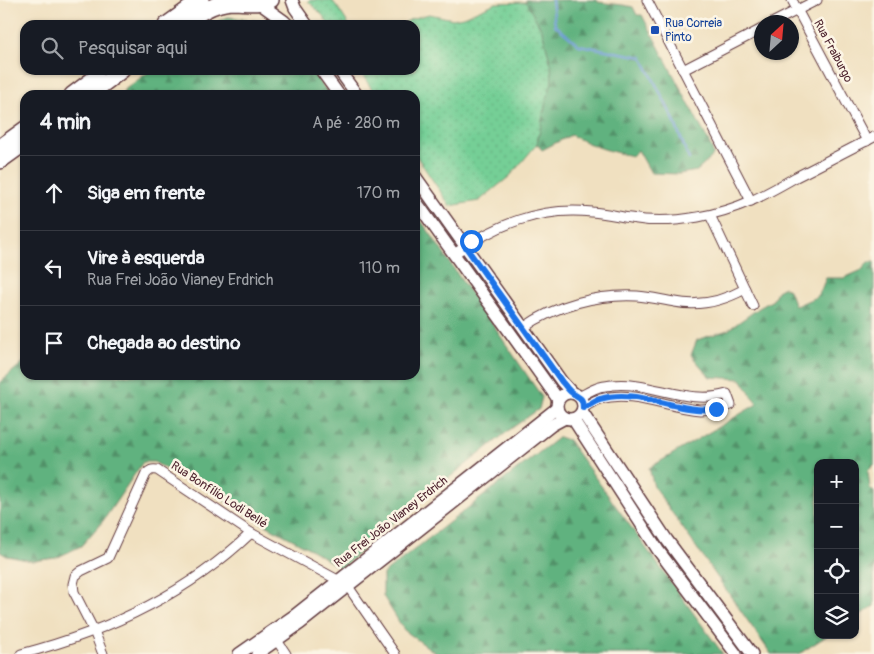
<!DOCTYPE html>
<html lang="pt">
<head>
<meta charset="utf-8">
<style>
  :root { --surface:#171b24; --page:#242831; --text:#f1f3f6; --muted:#9ea1a6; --line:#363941 }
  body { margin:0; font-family:Pangolin,sans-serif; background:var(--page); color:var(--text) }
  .controls { position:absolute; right:15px; bottom:15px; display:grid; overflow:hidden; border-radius:10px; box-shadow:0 1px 4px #0004 }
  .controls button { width:45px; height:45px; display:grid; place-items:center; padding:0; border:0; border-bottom:1px solid var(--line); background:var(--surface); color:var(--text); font:25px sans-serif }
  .compass { position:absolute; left:754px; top:15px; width:45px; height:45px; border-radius:50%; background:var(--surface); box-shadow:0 1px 4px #0004; rotate:26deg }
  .stop { position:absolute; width:15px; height:15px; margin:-11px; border:4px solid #1a73e8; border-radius:50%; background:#fff }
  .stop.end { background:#1a73e8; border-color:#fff; box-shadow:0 1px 5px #0008 }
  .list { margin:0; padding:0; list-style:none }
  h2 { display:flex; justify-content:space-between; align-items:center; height:65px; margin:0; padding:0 20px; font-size:21px }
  h2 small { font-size:16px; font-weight:400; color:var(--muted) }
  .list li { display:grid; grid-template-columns:32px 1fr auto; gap:15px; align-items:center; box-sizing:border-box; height:75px; padding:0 20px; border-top:1px solid var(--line) }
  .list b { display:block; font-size:19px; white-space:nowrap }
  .list p { margin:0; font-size:16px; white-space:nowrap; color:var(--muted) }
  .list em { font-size:16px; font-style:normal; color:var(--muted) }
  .icon { flex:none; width:28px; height:28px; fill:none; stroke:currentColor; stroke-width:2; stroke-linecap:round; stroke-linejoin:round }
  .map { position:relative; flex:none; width:874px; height:654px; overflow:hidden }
  .search { position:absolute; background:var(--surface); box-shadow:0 1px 4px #0004; left:20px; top:20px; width:400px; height:55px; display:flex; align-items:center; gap:12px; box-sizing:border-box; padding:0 18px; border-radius:15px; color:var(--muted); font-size:19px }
  .panel { position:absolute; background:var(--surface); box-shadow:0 1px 4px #0004; left:20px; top:90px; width:400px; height:290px; border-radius:15px }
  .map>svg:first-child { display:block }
  .grass { fill:url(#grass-dots); stroke:#607760 }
  .forest { fill:url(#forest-firs); stroke:#556855 }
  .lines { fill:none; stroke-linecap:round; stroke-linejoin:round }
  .stream { stroke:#6d9cd6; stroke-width:2.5 }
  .street-casing { stroke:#633c41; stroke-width:11 }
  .secondary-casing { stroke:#633c41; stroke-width:14 }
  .highway-casing { stroke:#633c41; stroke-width:18 }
  .street { stroke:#fff; stroke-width:9 }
  .secondary { stroke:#fff; stroke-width:11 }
  .highway { stroke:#fff; stroke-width:15 }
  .route { stroke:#1a73e8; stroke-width:6 }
  .transit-dot { fill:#1a4fb4; stroke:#fcf5e5; stroke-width:2 }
  .labels { text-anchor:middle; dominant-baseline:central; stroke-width:5; stroke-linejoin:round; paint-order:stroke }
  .transit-label { font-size:12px; fill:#164399; stroke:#fcf5e5; text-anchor:start }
  .street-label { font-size:12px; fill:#4a1f2b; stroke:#fcf5e5 }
</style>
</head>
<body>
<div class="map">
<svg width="874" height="654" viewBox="0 0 874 654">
  <defs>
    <pattern id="grass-dots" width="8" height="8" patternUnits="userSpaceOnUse" patternTransform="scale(1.25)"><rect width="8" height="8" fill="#75cf96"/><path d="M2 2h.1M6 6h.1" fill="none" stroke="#67b181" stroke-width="1.8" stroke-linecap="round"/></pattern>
    <pattern id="forest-firs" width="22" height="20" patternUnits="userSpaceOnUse" patternTransform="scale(1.25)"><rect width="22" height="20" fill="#60b27f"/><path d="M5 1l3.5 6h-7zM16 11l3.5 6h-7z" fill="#519068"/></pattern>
  </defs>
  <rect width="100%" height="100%" fill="#fcf5e5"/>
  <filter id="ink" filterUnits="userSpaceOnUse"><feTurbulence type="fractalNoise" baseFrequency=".02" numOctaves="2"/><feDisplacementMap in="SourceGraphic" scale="10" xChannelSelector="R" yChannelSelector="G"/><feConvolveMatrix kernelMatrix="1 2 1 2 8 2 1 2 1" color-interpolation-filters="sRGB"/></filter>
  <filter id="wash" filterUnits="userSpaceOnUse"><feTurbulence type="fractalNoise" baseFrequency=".0096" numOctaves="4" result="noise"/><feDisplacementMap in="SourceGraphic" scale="20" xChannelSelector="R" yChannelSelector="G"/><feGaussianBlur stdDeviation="1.12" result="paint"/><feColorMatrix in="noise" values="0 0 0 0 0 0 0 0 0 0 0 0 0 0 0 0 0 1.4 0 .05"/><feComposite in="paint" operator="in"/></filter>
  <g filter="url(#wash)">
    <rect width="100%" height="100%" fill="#f0e0c0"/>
    <g class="grass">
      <polygon points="310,0 332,0 338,8 349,25 329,25 324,17 308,1"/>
      <polygon points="526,2 542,30 551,64 552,82 546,102 537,144 510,176 479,201 450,206 415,154 415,95 376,95 359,70 415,70 415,25 401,25 411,19 429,14 453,19 463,17 496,3"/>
    </g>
    <g class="forest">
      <path d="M 526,0 L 597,0 L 598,2 C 610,4 621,4 633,7 L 637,15 L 642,15 L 712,148 L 713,156 L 697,171 L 679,174 L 651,173 L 638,150 L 633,156 C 610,152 592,146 571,135 L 542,150 L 537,144 L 546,102 L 552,82 L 551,64 L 542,30 L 526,2 Z"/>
      <polygon points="228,17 276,23 278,25 209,25"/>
      <polygon points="151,70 311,70 330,95 126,95 123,91"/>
      <polygon points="415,213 430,233 466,287 482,307 495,328 542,397 539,409 512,428 477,456 406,511 341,569 312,550 260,522 205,489 171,472 154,462 143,462 103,521 81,546 56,558 32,561 7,556 0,552 0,382 25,361 25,375 415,375"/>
      <polygon points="868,262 874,262 874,465 868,471 870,488 874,492 874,606 855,618 855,463 818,463 818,635 828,635 799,654 771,654 654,487 649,468 757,404 741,379 710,377 691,355 697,340 728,330 759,308 773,300 777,291 784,287 789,290 795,306 798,305 816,297 821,290 826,278 844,278 862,270"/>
      <polygon points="559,437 568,440 723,654 437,654 404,630 383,596 383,574"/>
    </g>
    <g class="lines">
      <polyline class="stream" points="552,0 555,25 579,45 642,57 673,118 689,159"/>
    </g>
  </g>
  <g filter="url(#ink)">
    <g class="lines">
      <g class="street-casing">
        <g id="street">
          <polyline points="647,0 751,201"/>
          <polyline points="792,0 867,141"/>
          <polyline points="774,22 817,0"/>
          <polyline points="683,70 762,29"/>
          <polyline points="710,215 753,306"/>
          <path d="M 454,254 C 496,225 540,206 592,212 C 605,213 617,216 630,218 C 652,222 676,221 698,217 C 715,214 737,207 753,200 C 768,193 782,185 796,177 C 822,164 848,150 874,137"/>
          <path d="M 523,328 C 555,305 598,294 637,296 C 650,297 662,300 675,302 C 700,307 723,301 745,289"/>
          <path d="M 579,397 C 585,394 591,390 597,388 C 601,386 607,386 612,385 C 652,381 687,406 727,394 L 731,405 C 720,408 710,410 700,410 C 667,408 634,389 600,399 C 594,400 589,405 583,408"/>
          <polyline points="274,636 286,654"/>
          <path d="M 21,654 C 106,632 187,594 251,533"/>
          <path d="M 103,654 L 94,631 L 74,592 L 73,584 L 75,576 L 81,571 L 108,558 L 146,474 C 150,470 152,469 157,470 L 251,533 L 347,585 L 395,654"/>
        </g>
      </g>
      <g class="secondary-casing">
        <g id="secondary">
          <polyline points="292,0 295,8 307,25"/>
          <polyline points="259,3 284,21 288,25"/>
          <polyline points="321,70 339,95"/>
          <polyline points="339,70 357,95"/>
          <polyline points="415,176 562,382 572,393"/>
          <polyline points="415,200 555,395 558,400"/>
          <circle cx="570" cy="406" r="13"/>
          <polyline points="582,412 667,540 752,654"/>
          <polyline points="573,419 658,550 736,654"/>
          <polyline points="239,654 295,615 557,408"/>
          <polyline points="257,654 301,623 552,425 565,418"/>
        </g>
      </g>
      <g class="highway-casing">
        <g id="highway">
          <polyline points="166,25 201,0"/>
          <path d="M 183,25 C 198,14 213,3 232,2 C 245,2 258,5 271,0"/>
          <polyline points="72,95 96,77"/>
          <polyline points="89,95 122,70"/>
          <polyline points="0,147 25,129"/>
          <polyline points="0,161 25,143"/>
        </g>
      </g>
      <use href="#street" class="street"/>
      <use href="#secondary" class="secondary"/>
      <use href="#highway" class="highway"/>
    </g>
  </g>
  <g class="lines" filter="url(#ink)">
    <path class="route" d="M 471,241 L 465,246 L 562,382 C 565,385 568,390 571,392 C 578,398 583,396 583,408 C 589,405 594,400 600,399 C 639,387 677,414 716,409"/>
  </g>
  <rect class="transit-dot" x="650" y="25" width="10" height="10" rx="2.5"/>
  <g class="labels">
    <g class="transit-label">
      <text x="665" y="23">Rua Correia<tspan x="665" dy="14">Pinto</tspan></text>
    </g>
    <g class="street-label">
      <text transform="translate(833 51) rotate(62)">Rua Fraiburgo</text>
      <text transform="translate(219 495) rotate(33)">Rua Bonfílio Lodi Bellé</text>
      <text transform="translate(391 522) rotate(-38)">Rua Frei João Vianey Erdrich</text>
    </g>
  </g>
</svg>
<div class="controls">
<button>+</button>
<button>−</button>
<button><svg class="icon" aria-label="locate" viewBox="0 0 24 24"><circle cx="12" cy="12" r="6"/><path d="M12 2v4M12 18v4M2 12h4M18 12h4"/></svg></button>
<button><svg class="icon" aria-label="layers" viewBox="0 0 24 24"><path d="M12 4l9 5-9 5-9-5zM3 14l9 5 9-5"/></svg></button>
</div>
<svg class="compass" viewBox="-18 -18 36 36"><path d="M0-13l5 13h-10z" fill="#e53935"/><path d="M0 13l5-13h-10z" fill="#9ea1a6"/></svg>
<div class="stop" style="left:471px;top:241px"></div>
<div class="stop end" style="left:716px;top:409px"></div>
<div class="search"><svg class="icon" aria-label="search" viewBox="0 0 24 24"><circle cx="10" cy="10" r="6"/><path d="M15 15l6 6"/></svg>Pesquisar aqui</div>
<section class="panel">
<h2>4 min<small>A pé · 280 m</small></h2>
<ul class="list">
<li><svg class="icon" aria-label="ahead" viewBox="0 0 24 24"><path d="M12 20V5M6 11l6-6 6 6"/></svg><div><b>Siga em frente</b></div><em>170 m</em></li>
<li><svg class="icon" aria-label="left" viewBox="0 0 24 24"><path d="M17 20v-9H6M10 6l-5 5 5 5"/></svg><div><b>Vire à esquerda</b><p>Rua Frei João Vianey Erdrich</p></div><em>110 m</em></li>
<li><svg class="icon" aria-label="arrive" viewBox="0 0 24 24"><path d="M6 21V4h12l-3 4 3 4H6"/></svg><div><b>Chegada ao destino</b></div></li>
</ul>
</section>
</div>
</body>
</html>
